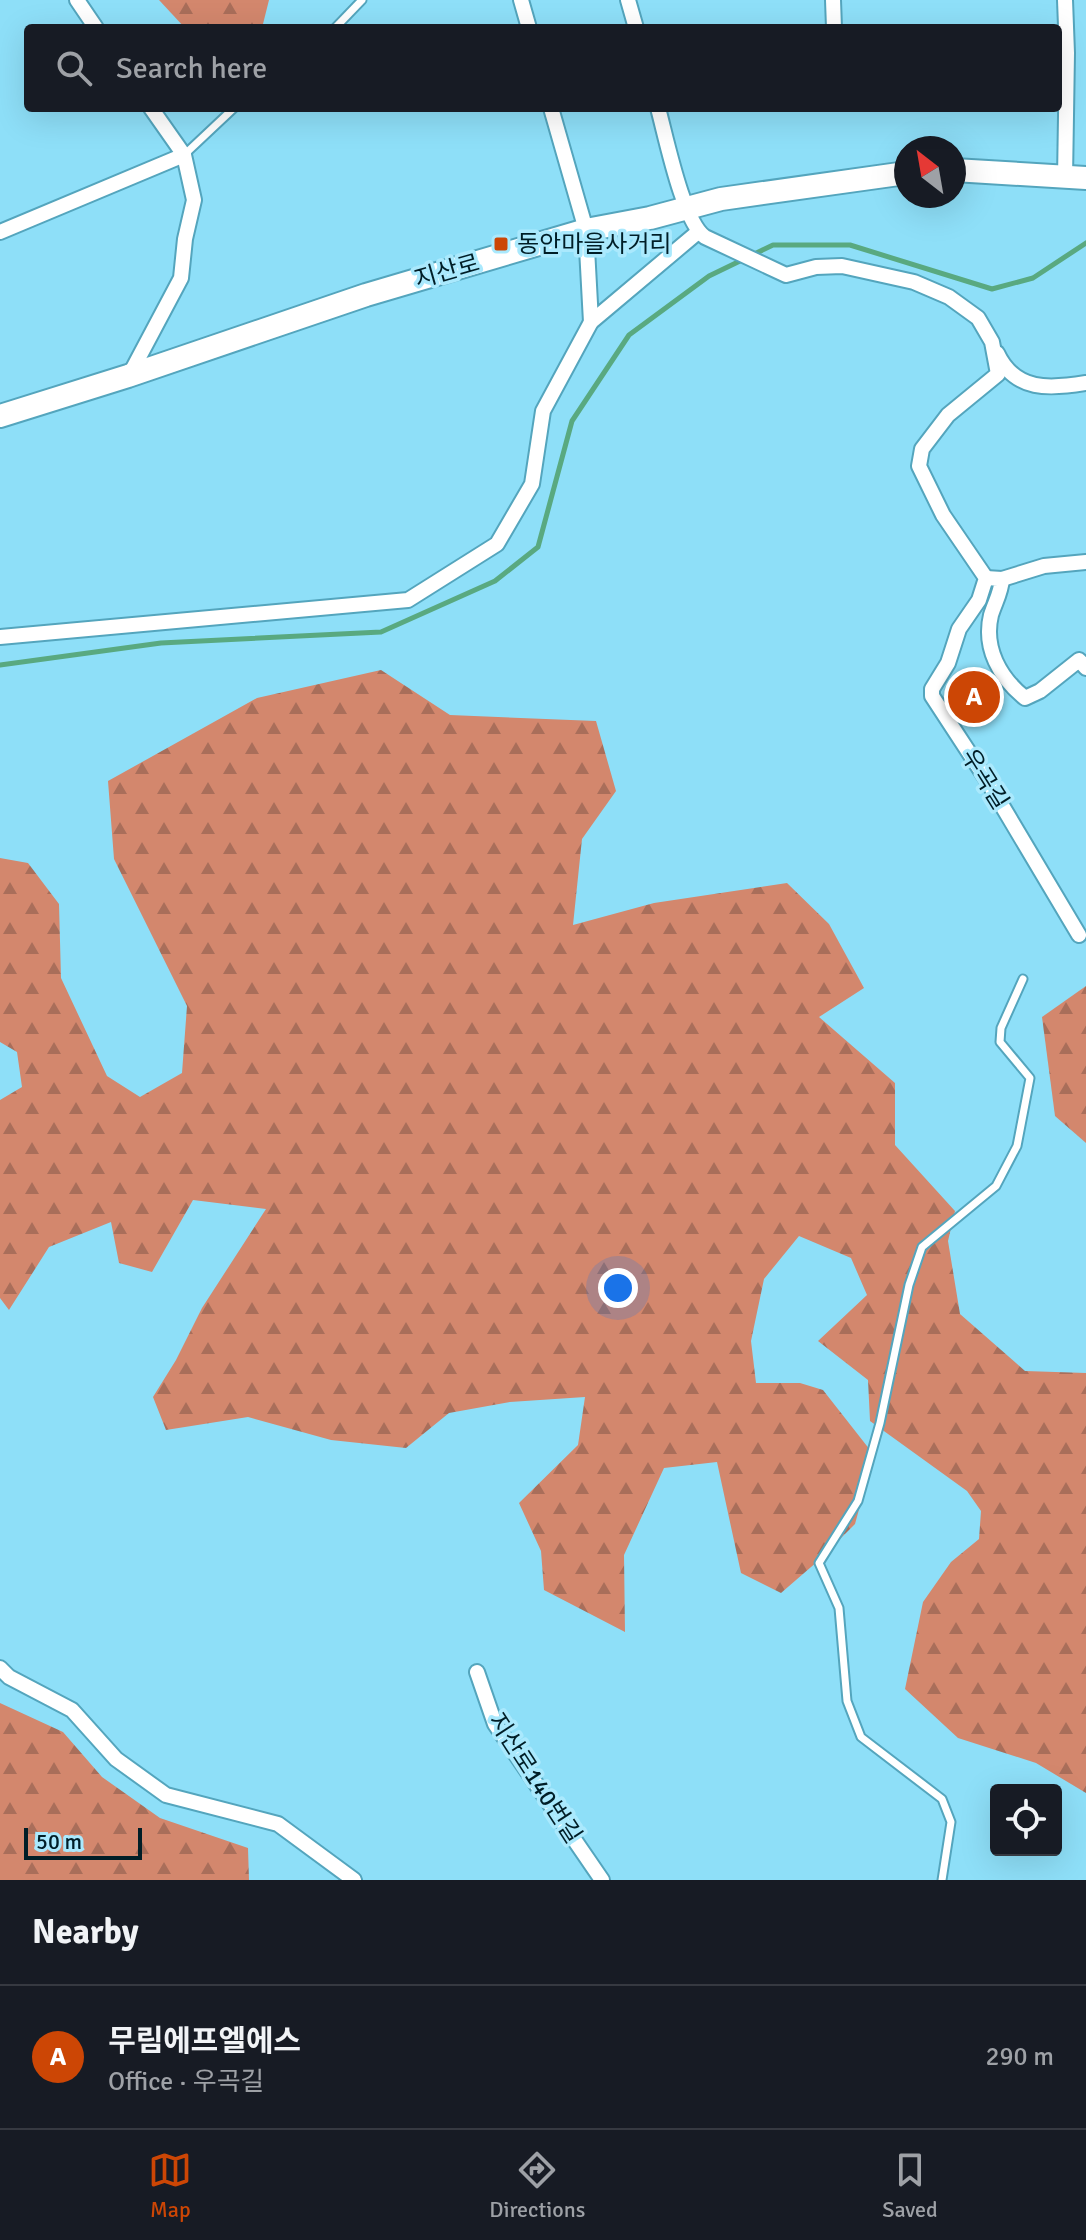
<!DOCTYPE html>
<html lang="en">
<head>
<meta charset="utf-8">
<style>
  :root { --surface:#171b24; --page:#242831; --text:#f1f3f6; --muted:#9ea1a6; --line:#363941; --accent:#cc4605 }
  body { margin:0; font-family:Signika,"Noto Sans KR",sans-serif; background:var(--page); color:var(--text) }
  .controls { position:absolute; right:24px; bottom:24px; display:grid; overflow:hidden; border-radius:8px; box-shadow:0 8px 32px #0002 }
  .controls button { width:72px; height:72px; display:grid; place-items:center; padding:0; border:0; border-bottom:2px solid var(--line); background:var(--surface); color:var(--text); font:40px sans-serif }
  .compass { position:absolute; left:894px; top:136px; width:72px; height:72px; border-radius:50%; background:var(--surface); box-shadow:0 8px 32px #0002; rotate:329deg }
  .scale { position:absolute; left:24px; bottom:20px; width:118px; box-sizing:border-box; padding-left:8px; border:4px solid #001e27; border-top:0; font-size:22px; line-height:28px; white-space:nowrap; color:#001e27; -webkit-text-stroke:6px #aae9fd; paint-order:stroke }
  .you { position:absolute; left:618px; top:1288px; width:28px; height:28px; margin:-20px; border:6px solid #fff; border-radius:50%; background:#1a73e8; box-shadow:0 0 0 12px #1a73e833 }
  .badge { display:grid; place-items:center; width:52px; height:52px; border-radius:50%; background:var(--accent); color:#fff; font-size:26px; font-weight:700 }
  .pin { position:absolute; translate:-50% -50%; border:4px solid #fff; box-shadow:0 2px 8px #0006 }
  .list { margin:0; padding:0; list-style:none }
  h2 { display:flex; justify-content:space-between; align-items:center; height:104px; margin:0; padding:0 32px; font-size:34px }
  h2 small { font-size:26px; font-weight:400; color:var(--muted) }
  .list li { display:grid; grid-template-columns:52px 1fr auto; gap:24px; align-items:center; box-sizing:border-box; height:144px; padding:0 32px; border-top:2px solid var(--line) }
  .list b { display:block; font-size:30px; white-space:nowrap }
  .list p { margin:0; font-size:26px; white-space:nowrap; color:var(--muted) }
  .list em { font-size:26px; font-style:normal; color:var(--muted) }
  .icon { flex:none; width:44px; height:44px; fill:none; stroke:currentColor; stroke-width:2; stroke-linecap:round; stroke-linejoin:round }
  .map { position:relative; flex:none; width:1086px; height:1880px; overflow:hidden }
  .search { position:absolute; background:var(--surface); box-shadow:0 8px 32px #0002; left:24px; right:24px; top:24px; height:88px; display:flex; align-items:center; gap:20px; box-sizing:border-box; padding:0 28px; border-radius:8px; color:var(--muted); font-size:30px }
  .sheet { height:248px; background:var(--surface) }
  nav { display:flex; justify-content:space-around; align-items:center; box-sizing:border-box; height:112px; border-top:2px solid var(--line); background:var(--surface); font-size:22px; color:var(--muted) }
  nav a { display:grid; justify-items:center; gap:4px }
  nav .on { color:var(--accent) }
  .map>svg:first-child { display:block }
  .forest { fill:url(#forest-firs) }
  .lines { fill:none; stroke-linecap:round; stroke-linejoin:round }
  .stream { stroke:#59a980; stroke-width:5 }
  .service-casing { stroke:#54a5bd; stroke-width:11 }
  .minor-casing { stroke:#54a5bd; stroke-width:18 }
  .secondary-casing { stroke:#54a5bd; stroke-width:26 }
  .service { stroke:#fff; stroke-width:7 }
  .minor { stroke:#fff; stroke-width:14 }
  .secondary { stroke:#fff; stroke-width:22 }
  .poi-dot { fill:#cc4605; stroke:#aae9fd; stroke-width:3 }
  .labels { text-anchor:middle; dominant-baseline:central; stroke-width:7; stroke-linejoin:round; paint-order:stroke }
  .poi-label { font-size:24px; fill:#001e27; stroke:#aae9fd; text-anchor:start }
  .street-label { font-size:24px; fill:#001e27; stroke:#aae9fd }
</style>
</head>
<body>
<div class="map">
<svg width="1086" height="1880" viewBox="0 0 1086 1880">
  <defs>
    <pattern id="forest-firs" width="22" height="20" patternUnits="userSpaceOnUse" patternTransform="scale(2)"><rect width="22" height="20" fill="#d3876d"/><path d="M5 1l3.5 6h-7zM16 11l3.5 6h-7z" fill="#a96e5a"/></pattern>
  </defs>
  <rect width="100%" height="100%" fill="#8edff8"/>
  <g class="forest">
    <polygon points="159,0 269,0 262,28 185,28"/>
    <polygon points="381,670 450,715 596,721 616,791 582,839 573,925 654,903 787,883 829,924 864,988 819,1017 895,1083 895,1145 955,1211 948,1241 960,1314 1025,1371 1086,1373 1086,1793 1036,1763 958,1738 905,1689 923,1602 951,1562 979,1539 981,1511 967,1491 870,1421 868,1380 818,1341 867,1295 851,1258 799,1236 764,1279 751,1341 756,1383 800,1383 823,1390 874,1455 855,1524 818,1561 781,1593 741,1573 717,1462 664,1468 624,1555 625,1632 544,1590 541,1551 519,1503 578,1445 585,1397 510,1402 449,1413 406,1448 331,1440 248,1417 166,1430 153,1397 176,1360 202,1308 266,1209 193,1200 152,1272 119,1263 111,1222 49,1247 9,1310 0,1298 0,1100 22,1087 17,1052 0,1042 0,858 28,863 59,904 61,978 107,1076 140,1097 182,1073 187,1006 114,859 108,781 257,698"/>
    <polygon points="1086,986 1086,1143 1055,1116 1042,1017"/>
    <polygon points="0,1703 63,1732 102,1777 160,1818 248,1848 249,1880 0,1880"/>
  </g>
  <g class="lines">
    <polyline class="stream" points="0,665 161,643 381,632 495,581 538,547 572,421 629,335 709,276 773,245 850,245 992,289 1033,278 1086,243"/>
    <g class="service-casing">
      <g id="service">
        <polyline points="335,28 362,0"/>
        <polyline points="184,155 234,108"/>
        <polyline points="942,1880 951,1822 942,1799 861,1737 847,1701 839,1608 819,1563 858,1501 880,1423 909,1285 922,1247 996,1186 1017,1146 1030,1078 1000,1042 1001,1028 1023,979"/>
      </g>
    </g>
    <g class="minor-casing">
      <g id="minor">
        <polyline points="77,0 96,28"/>
        <polyline points="521,0 529,28"/>
        <polyline points="628,0 636,28"/>
        <polyline points="833,0 834,28"/>
        <polyline points="1065,0 1067,53 1065,178"/>
        <polyline points="551,108 586,230 591,322"/>
        <path d="M 658,108 C 666,137 683,222 705,237 L 786,275 L 816,267 L 842,266 L 914,282 L 949,297 L 978,318 L 992,342 L 998,374 L 948,415 L 922,449 L 919,466 L 943,515 L 986,578 L 979,600 L 959,629 L 948,663 L 932,689 L 932,696 L 985,777 L 1079,935"/>
        <polyline points="0,232 184,155"/>
        <path d="M 997,353 C 1015,392 1050,389 1086,383"/>
        <polyline points="129,376 181,278 185,239 194,200 184,155 151,108"/>
        <path d="M 986,578 L 1002,579 C 1001,593 995,602 991,615 C 983,648 1000,678 1025,698 L 1040,691 L 1079,660 L 1086,668"/>
        <polyline points="1002,579 1044,566 1086,562"/>
        <polyline points="0,637 408,600 497,544 532,484 543,411 591,322 698,232"/>
        <polyline points="0,1668 9,1677 72,1710 116,1759 166,1795 278,1824 354,1880"/>
        <polyline points="477,1672 495,1724 602,1880"/>
      </g>
    </g>
    <g class="secondary-casing">
      <g id="secondary">
        <polyline points="954,170 1086,178"/>
        <polyline points="0,416 128,376 366,295 586,230 650,218 721,199 906,173"/>
      </g>
    </g>
    <use href="#service" class="service"/>
    <use href="#minor" class="minor"/>
    <use href="#secondary" class="secondary"/>
  </g>
  <rect class="poi-dot" x="493" y="236" width="16" height="16" rx="4"/>
  <g class="labels">
    <g class="poi-label">
      <text x="517" y="244">동안마을사거리</text>
    </g>
    <g class="street-label">
      <text transform="translate(447 271) rotate(-16)">지산로</text>
      <text transform="translate(985 779) rotate(58)">우곡길</text>
      <text transform="translate(535 1778) rotate(57)">지산로140번길</text>
    </g>
  </g>
</svg>
<div class="controls">
<button><svg class="icon" aria-label="locate" viewBox="0 0 24 24"><circle cx="12" cy="12" r="6"/><path d="M12 2v4M12 18v4M2 12h4M18 12h4"/></svg></button>
</div>
<svg class="compass" viewBox="-18 -18 36 36"><path d="M0-13l5 13h-10z" fill="#e53935"/><path d="M0 13l5-13h-10z" fill="#9ea1a6"/></svg>
<div class="scale">50 m</div>
<div class="you"></div>
<div class="pin badge" style="left:974px;top:697px">A</div>
<div class="search"><svg class="icon" aria-label="search" viewBox="0 0 24 24"><circle cx="10" cy="10" r="6"/><path d="M15 15l6 6"/></svg>Search here</div>
</div>
<section class="sheet">
<h2>Nearby<small></small></h2>
<ul class="list">
<li><span class="badge">A</span><div><b>무림에프엘에스</b><p>Office · 우곡길</p></div><em>290 m</em></li>
</ul>
</section>
<nav>
<a class="on"><svg class="icon" aria-label="map" viewBox="0 0 24 24"><path d="M3 6l6-2 6 2 6-2v14l-6 2-6-2-6 2zM9 4v14M15 6v14"/></svg>Map</a>
<a><svg class="icon" aria-label="directions" viewBox="0 0 24 24"><path d="M12 3l9 9-9 9-9-9zM9 14v-3h6M13 9l2 2-2 2"/></svg>Directions</a>
<a><svg class="icon" aria-label="saved" viewBox="0 0 24 24"><path d="M7 4h10v16l-5-4-5 4z"/></svg>Saved</a>
</nav>
</body>
</html>
